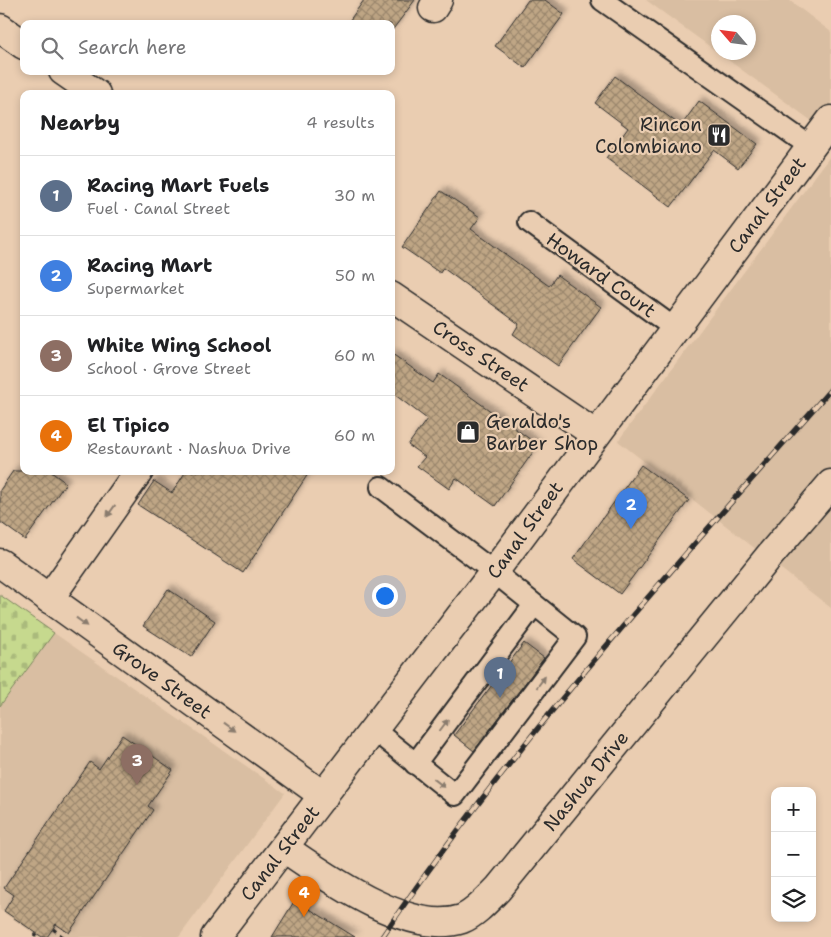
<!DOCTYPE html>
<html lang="en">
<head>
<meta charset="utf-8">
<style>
  :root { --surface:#fff; --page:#f6f6f6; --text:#202124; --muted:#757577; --line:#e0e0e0; --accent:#2b2b2b }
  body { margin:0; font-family:"Shantell Sans",sans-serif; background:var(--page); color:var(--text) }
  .controls { position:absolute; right:15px; bottom:15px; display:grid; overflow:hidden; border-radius:10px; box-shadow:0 2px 8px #0003 }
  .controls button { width:45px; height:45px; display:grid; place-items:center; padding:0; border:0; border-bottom:1px solid var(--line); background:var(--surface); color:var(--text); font:25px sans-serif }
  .compass { position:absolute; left:711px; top:15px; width:45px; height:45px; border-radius:50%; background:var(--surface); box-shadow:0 2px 8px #0003; rotate:298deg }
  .you { position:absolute; left:384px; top:595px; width:18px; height:18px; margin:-12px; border:4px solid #fff; border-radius:50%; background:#1a73e8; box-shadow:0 0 0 8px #1a73e833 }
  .badge { display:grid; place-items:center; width:32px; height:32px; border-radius:50%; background:var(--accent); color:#fff; font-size:16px; font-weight:700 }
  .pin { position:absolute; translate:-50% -41px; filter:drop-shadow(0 1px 2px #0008) }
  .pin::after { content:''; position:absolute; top:26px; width:18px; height:15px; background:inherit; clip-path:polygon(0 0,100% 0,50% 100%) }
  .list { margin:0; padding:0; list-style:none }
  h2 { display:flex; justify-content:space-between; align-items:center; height:65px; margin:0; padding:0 20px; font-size:21px }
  h2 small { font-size:16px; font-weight:400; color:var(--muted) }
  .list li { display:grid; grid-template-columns:32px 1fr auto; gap:15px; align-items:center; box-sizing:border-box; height:80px; padding:0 20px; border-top:1px solid var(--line) }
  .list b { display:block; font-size:19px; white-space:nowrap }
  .list p { margin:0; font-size:16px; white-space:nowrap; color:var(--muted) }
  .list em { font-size:16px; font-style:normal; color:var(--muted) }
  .icon { flex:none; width:28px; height:28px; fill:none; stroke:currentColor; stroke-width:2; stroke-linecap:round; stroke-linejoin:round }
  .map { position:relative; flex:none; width:831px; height:937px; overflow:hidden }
  .search { position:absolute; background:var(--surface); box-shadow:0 2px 8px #0003; left:20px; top:20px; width:375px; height:55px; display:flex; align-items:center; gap:12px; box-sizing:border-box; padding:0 18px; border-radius:10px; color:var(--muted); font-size:19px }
  .panel { position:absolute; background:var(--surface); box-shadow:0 2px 8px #0003; left:20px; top:90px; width:375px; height:385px; border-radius:10px }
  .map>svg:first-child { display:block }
  .built { fill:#d9bea2; fill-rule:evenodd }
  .cemetery { fill:url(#cemetery-stones); stroke:#78825c }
  .building { fill:url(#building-cross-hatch); stroke:#2b2b2b; filter:url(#shadow) }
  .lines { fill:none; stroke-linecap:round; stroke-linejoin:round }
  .lane-casing { stroke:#2b2b2b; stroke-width:24 }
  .street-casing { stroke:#2b2b2b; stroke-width:31 }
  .secondary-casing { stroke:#2b2b2b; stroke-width:31 }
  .path { stroke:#2b2b2b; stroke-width:3; stroke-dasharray:4 4; stroke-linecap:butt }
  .lane { stroke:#eacdb1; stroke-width:20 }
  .street { stroke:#eacdb1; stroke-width:28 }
  .secondary { stroke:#eacdb1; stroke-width:28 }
  .rail-casing { stroke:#2b2b2b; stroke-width:5.5 }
  .rail { stroke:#eacdb1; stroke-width:4; stroke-dasharray:11; stroke-linecap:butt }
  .oneway { fill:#8a7c6e }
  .labels { text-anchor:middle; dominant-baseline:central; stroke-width:4.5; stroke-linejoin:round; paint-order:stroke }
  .poi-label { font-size:19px; fill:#2b2b2b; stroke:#eacdb1; text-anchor:end }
  .street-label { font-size:19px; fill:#2b2b2b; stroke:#eacdb1 }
</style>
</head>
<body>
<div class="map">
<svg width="831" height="937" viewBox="0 0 831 937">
  <defs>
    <pattern id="cemetery-stones" width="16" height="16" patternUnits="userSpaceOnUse" patternTransform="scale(1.25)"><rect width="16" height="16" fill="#c6d98e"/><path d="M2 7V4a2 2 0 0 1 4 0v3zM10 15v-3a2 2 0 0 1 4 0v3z" fill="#aaba7b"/></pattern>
    <pattern id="building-cross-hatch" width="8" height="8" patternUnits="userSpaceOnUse" patternTransform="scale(1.25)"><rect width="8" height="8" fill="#bfa685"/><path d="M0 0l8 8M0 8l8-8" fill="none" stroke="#9b876d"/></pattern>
    <filter id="shadow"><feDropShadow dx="4.5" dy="-4.5" stdDeviation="2.5" flood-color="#0004"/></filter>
  </defs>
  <rect width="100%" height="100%" fill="#eacdb1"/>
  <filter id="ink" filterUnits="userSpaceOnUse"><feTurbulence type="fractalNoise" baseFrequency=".02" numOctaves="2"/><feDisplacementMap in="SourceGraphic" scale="10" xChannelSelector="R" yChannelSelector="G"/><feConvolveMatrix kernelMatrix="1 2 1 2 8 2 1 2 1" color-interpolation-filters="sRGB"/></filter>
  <g filter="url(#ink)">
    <g class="built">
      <path d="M 646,0 L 789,0 L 831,32 L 831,135 ZM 718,22 L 748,22 L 748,52 L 718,52 Z"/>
      <polygon points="831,155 831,608 618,441"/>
      <polygon points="54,633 285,793 179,937 39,937 0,910 0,706"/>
    </g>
    <polygon class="cemetery" points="0,595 54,633 0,706"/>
    <g class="building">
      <polygon points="364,0 415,0 391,32 391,24 347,24"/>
      <polygon points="528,0 545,0 564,14 525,68 495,46"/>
      <polygon points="615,76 681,126 699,101 757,144 738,168 714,150 671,207 606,158 628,128 595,103"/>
      <polygon points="441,191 480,217 471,229 549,286 557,275 601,307 558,366 513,334 519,324 443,268 440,273 402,247"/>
      <polygon points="391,353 433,383 439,374 538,445 495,506 456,478 449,489 417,466 425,457 408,445 427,419 391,392"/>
      <polygon points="641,465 689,500 620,594 573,559"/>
      <polygon points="13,471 50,471 66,483 25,540 0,522 0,490"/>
      <polygon points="186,471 310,471 243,573 138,505 154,481 172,493"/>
      <polygon points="168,589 215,621 191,657 143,626"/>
      <polygon points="524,643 544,658 474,751 454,735"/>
      <polygon points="122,735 173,770 148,806 153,810 69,933 56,924 47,937 42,937 4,911 14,895 4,888 90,762 99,769"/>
      <polygon points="295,900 355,937 272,937"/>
    </g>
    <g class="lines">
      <g class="lane-casing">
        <g id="lane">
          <polyline points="602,0 811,147"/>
          <polyline points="529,222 674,328"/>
          <polyline points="374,730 455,795 575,637 494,572 381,487"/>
          <polyline points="415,764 534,605"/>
        </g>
      </g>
      <g class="street-casing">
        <g id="street">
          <polyline points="433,8 438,0"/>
          <polyline points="0,28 24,45"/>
          <polyline points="63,71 96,94"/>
          <polyline points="391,296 595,434"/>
          <polyline points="0,563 324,796"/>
          <polyline points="49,599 139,471"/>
          <path d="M 284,848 C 325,876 409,937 462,919 C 476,913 487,900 498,889 L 771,554 L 831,484"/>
        </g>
      </g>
      <g class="secondary-casing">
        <polyline id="secondary" points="215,937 494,572 831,120"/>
      </g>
      <g class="path">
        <polyline points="53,929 63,937"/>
        <polyline points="34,937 37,933"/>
      </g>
      <use href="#lane" class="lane"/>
      <use href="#street" class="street"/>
      <use href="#secondary" class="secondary"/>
      <g class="rail-casing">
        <path id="rail" d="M 382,937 C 514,741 675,567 831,389"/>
      </g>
      <use href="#rail" class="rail"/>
    </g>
    <defs><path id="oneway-solid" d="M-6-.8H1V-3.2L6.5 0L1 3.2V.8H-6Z" transform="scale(1.25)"/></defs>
    <g class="oneway">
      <use href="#oneway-solid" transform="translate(111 511) rotate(125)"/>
      <use href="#oneway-solid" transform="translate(82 622) rotate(36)"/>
      <use href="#oneway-solid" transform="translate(541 682) rotate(-53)"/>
      <use href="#oneway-solid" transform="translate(444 725) rotate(-53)"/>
      <use href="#oneway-solid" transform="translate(229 727) rotate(36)"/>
      <use href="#oneway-solid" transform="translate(439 783) rotate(38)"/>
    </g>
  </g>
  <defs>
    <g id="restaurant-square" transform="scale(1.25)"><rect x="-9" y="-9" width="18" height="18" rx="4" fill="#2b2b2b" stroke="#eacdb1"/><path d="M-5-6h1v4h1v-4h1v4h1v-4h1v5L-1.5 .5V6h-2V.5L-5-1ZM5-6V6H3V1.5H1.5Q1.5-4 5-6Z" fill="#fff"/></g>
    <g id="shop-square" transform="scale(1.25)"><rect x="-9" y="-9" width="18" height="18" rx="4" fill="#2b2b2b" stroke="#eacdb1"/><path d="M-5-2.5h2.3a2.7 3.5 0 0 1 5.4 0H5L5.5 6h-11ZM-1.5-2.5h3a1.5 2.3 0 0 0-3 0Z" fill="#fff"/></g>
  </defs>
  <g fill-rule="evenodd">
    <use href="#restaurant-square" x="719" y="135"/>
    <use href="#shop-square" x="468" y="432"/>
  </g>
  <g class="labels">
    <g class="poi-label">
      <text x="702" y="124">Rincon<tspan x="702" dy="22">Colombiano</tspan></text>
      <text x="486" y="421" text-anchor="start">Geraldo's<tspan x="486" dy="22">Barber Shop</tspan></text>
    </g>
    <g class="street-label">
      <text transform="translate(767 205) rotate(-53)">Canal Street</text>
      <text transform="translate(601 275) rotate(36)">Howard Court</text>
      <text transform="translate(481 356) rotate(34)">Cross Street</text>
      <text transform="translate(525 530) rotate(-54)">Canal Street</text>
      <text transform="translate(162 680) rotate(36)">Grove Street</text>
      <text transform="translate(586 781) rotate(-51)">Nashua Drive</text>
      <text transform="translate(280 853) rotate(-52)">Canal Street</text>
    </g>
  </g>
</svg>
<div class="controls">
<button>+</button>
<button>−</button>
<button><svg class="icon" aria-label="layers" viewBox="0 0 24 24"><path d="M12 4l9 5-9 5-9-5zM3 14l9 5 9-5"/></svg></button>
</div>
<svg class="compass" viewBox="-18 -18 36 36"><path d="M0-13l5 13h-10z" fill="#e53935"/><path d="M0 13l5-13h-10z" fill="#757577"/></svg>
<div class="you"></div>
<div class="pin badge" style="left:500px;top:698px;background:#5c6f8a">1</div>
<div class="pin badge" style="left:631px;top:529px;background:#3f7fe0">2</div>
<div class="pin badge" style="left:137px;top:785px;background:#8d6e63">3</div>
<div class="pin badge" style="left:304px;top:917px;background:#e8710a">4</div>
<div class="search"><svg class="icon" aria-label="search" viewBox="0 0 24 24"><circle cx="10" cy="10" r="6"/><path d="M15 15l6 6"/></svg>Search here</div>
<section class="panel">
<h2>Nearby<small>4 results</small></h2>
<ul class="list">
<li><span class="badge" style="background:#5c6f8a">1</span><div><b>Racing Mart Fuels</b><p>Fuel · Canal Street</p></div><em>30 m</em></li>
<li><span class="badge" style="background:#3f7fe0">2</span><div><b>Racing Mart</b><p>Supermarket</p></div><em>50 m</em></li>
<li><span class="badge" style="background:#8d6e63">3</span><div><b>White Wing School</b><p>School · Grove Street</p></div><em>60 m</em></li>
<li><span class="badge" style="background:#e8710a">4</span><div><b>El Tipico</b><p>Restaurant · Nashua Drive</p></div><em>60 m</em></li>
</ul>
</section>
</div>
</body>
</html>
